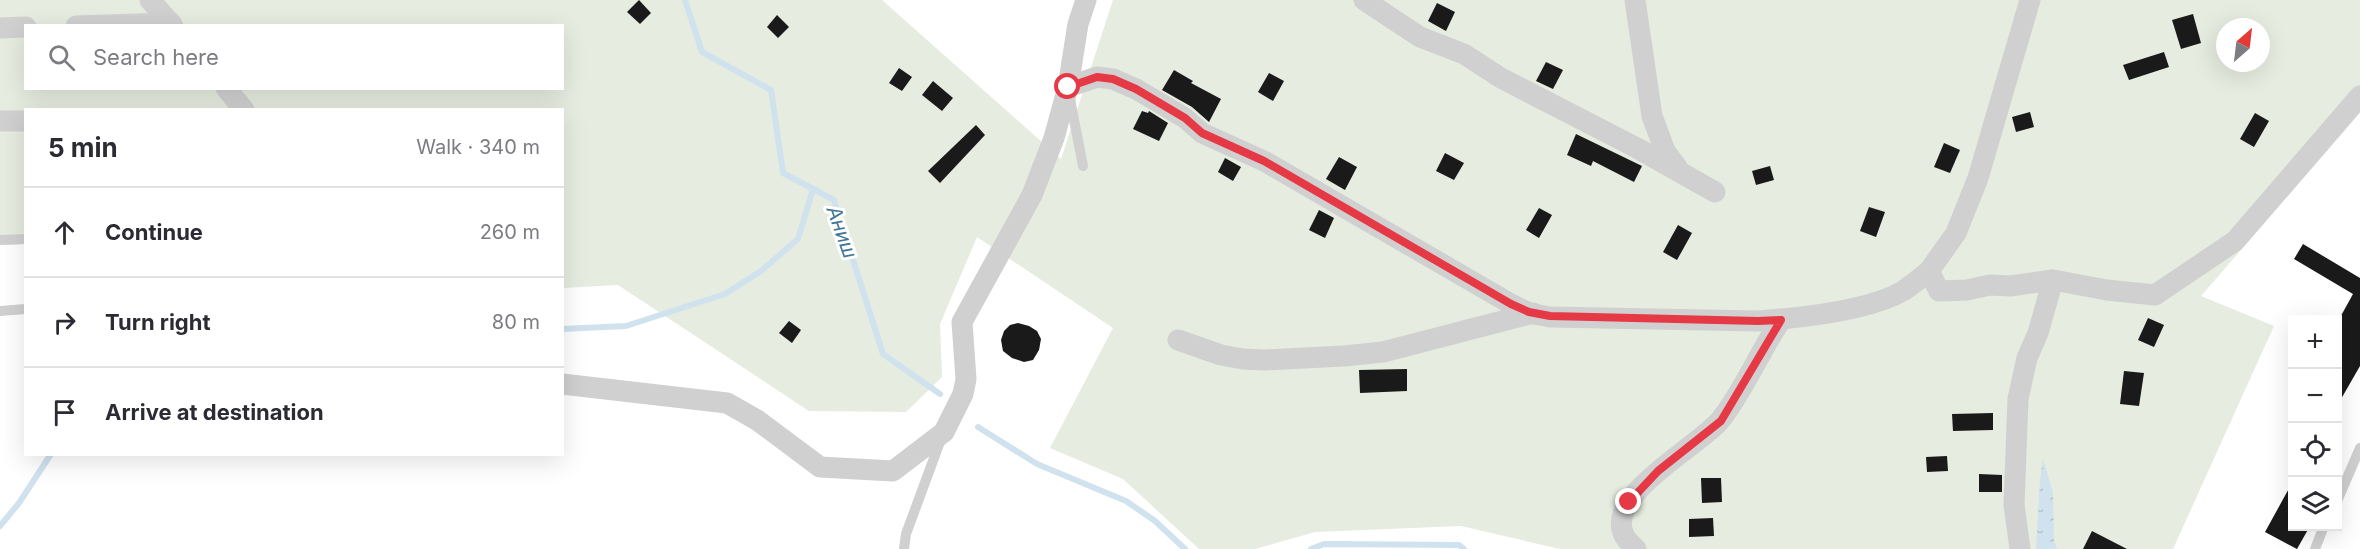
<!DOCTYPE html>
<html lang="en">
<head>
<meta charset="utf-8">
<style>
  :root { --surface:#fff; --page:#f2f2f3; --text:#2b2b33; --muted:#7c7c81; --line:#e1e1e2 }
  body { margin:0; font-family:Inter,sans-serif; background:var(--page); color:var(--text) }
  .controls { position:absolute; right:18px; bottom:18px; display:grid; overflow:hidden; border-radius:0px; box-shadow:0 6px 24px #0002 }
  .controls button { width:54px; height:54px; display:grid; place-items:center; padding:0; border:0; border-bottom:2px solid var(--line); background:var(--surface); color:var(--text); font:30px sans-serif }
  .compass { position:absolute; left:2216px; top:18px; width:54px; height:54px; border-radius:50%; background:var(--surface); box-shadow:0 6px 24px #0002; rotate:28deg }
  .stop { position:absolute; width:18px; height:18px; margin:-14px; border:4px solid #e63946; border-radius:50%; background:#fff }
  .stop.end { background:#e63946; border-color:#fff; box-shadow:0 2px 6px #0008 }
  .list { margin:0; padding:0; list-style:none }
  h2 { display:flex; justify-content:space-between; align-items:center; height:78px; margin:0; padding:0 24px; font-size:26px }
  h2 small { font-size:20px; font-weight:400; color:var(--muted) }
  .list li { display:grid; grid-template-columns:39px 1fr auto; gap:18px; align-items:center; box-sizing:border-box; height:90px; padding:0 24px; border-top:2px solid var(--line) }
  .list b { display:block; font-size:22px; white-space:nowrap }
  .list em { font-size:20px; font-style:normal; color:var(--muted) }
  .icon { flex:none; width:33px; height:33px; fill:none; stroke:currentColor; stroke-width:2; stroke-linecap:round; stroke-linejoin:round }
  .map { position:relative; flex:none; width:2360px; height:549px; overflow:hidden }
  .search { position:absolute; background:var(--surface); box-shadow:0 6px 24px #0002; left:24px; top:24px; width:540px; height:66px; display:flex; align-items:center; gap:15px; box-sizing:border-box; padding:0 21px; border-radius:0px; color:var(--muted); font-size:22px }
  .panel { position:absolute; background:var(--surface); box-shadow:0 6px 24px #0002; left:24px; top:108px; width:540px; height:348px; border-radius:0px }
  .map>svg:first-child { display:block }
  .green { fill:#e6ecdf; fill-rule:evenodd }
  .water { fill:url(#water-ripples) }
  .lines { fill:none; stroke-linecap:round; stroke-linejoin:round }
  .stream { stroke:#cfe2ee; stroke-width:6 }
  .building { fill:#1a1a1a }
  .lane { stroke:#d0d0d0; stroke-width:10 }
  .street { stroke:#d0d0d0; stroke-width:21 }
  .route { stroke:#e63946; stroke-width:8 }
  .labels { text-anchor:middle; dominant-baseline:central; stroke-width:6; stroke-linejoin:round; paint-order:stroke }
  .water-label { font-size:20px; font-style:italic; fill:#3f7597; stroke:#fff }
</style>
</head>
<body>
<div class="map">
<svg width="2360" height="549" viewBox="0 0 2360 549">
  <defs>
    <pattern id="water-ripples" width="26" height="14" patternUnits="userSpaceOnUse" patternTransform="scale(1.5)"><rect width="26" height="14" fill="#cfe2ee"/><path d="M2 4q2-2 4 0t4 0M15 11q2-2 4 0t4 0" fill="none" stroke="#b2c2cd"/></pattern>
  </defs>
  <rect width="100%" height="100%" fill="#fff"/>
  <path class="green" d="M 0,0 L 882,0 L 1061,159 L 1113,0 L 2360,0 L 2360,113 L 2201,296 L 2274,326 L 2173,549 L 1560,549 L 1461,526 L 1315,532 L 1255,549 L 1199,549 L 1123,479 L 1050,448 L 1113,328 L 977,237 L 940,324 L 942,377 L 906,412 L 809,411 L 618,285 L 563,288 L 562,110 L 26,110 L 25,244 L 0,245 ZM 26,26 L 562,26 L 562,88 L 26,88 ZM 2225,27 L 2261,27 L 2261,63 L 2225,63 Z"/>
  <polygon class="water" points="2043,459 2053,493 2054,541 2057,549 2036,549 2040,481"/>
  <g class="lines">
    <g class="stream">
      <polyline points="685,0 702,52 771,90 783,173 834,200 883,354 940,394"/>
      <polyline points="562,329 626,326 725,294 761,271 798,239 813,189"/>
      <polyline points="978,427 1037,464 1126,501 1155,521 1185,549"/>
      <polyline points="0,526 19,503 51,454"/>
      <polyline points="1311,549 1324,544 1459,545 1464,549"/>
    </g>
  </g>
  <g class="building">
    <polygon points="639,0 651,13 640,24 627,12"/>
    <polygon points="1437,3 1455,12 1446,31 1428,21"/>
    <polygon points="2193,14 2201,43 2181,49 2172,20"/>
    <polygon points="777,15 789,27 778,38 767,27"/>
    <polygon points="2164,52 2169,67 2129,80 2123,65"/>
    <polygon points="1546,62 1563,70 1553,89 1536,81"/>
    <polygon points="899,68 912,77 902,91 889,83"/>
    <polygon points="1174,70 1193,81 1191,83 1221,99 1209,122 1192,107 1162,90"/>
    <polygon points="1269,73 1284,81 1273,101 1258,92"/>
    <polygon points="933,81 953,98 942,111 922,95"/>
    <polygon points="1142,111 1148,113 1149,111 1168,123 1159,141 1133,129"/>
    <polygon points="2030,112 2034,127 2016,132 2012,117"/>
    <polygon points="2255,113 2269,121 2254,147 2240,139"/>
    <polygon points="976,125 985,135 940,183 928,171"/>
    <polygon points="1576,134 1642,166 1634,182 1593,161 1591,166 1567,155"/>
    <polygon points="1944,143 1960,150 1950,173 1934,167"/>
    <polygon points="1445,153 1464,163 1454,180 1436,171"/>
    <polygon points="1339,157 1357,167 1345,190 1326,179"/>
    <polygon points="1225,158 1241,167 1233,181 1218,172"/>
    <polygon points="1770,166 1774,180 1756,185 1752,171"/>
    <polygon points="1869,207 1885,212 1876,237 1860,231"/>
    <polygon points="1539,208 1552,215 1539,238 1526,230"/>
    <polygon points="1319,210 1334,218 1325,238 1309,230"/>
    <polygon points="1678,225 1692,233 1677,260 1663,252"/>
    <polygon points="2303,244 2360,278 2360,366 2337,406 2337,323 2353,294 2294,259"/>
    <polygon points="2148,318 2164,325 2154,347 2138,340"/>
    <polygon points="789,321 801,330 792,343 779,333"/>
    <polygon points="1018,323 1029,326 1037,331 1041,339 1039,350 1033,360 1024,362 1012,358 1003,351 1001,340 1004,331 1010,325"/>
    <polygon points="1407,369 1407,391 1360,393 1359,370"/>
    <polygon points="2124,371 2144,373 2139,406 2120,404"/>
    <polygon points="1993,413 1993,430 1953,431 1952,414"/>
    <polygon points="1947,456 1948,471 1927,472 1926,457"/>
    <polygon points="1979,474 2002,475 2002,492 1979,492"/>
    <polygon points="1701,478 1721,478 1722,502 1702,503"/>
    <polygon points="2292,483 2292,526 2310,526 2297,549 2265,532"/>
    <polygon points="1713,518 1714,536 1689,537 1689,519"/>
    <polygon points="2092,531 2127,549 2083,549"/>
  </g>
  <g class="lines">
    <g class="lane">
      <polyline points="1070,99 1083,166"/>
      <polyline points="0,240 26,239"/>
      <polyline points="0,311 26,309"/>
      <polyline points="2338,499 2360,448"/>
      <polyline points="904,549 906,534 941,439"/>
      <polyline points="2315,549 2324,526"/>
    </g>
    <g class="street">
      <polyline points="150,0 173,26"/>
      <polyline points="1364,0 1420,37 1464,54 1501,78 1637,148 1715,192"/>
      <polyline points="1635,0 1652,116 1665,151 1677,167"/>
      <polyline points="76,26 171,23"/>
      <polyline points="0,28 26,27"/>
      <path d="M 1068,87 L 1097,77 L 1113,79 L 1136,89 L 1185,118 L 1202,133 L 1264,161 L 1511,304 L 1529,313 L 1550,317 L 1758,321 C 1799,318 1868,311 1903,291 C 1912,285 1920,278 1929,271"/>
      <polyline points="226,88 244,110"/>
      <polyline points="0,121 26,121"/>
      <polyline points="2053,280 2107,290 2155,295 2235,241 2360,96"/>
      <polyline points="1178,340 1221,355 1243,359 1264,360 1344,356 1383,352 1533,313"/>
      <polyline points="562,384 727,403 757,420 820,467 893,471 944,432 963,394 966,379 962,322 1032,195 1054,138 1068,87 1078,24 1086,0"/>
      <path d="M 1636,549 C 1632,545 1626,540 1624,535 C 1604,494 1702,445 1722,418 C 1745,388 1760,351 1781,320"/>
      <polyline points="2020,549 2014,505 2018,399 2027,358 2038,333 2053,280 2010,286 1990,285 1967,290 1939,291 1929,271 1956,233 1978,178 2030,0"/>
    </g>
  </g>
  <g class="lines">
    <polyline class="route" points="1068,87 1097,77 1113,79 1136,89 1185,118 1202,133 1264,161 1511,304 1529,312 1550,316 1758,321 1781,320 1721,421 1658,471 1629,502"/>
  </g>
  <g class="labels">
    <g class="water-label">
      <text transform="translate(842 232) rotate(70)">Аниш</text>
    </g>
  </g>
</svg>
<div class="controls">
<button>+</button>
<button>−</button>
<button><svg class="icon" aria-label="locate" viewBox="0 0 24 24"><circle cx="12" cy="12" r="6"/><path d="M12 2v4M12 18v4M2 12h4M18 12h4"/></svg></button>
<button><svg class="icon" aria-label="layers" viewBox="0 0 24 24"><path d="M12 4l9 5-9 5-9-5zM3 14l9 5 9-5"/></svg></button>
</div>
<svg class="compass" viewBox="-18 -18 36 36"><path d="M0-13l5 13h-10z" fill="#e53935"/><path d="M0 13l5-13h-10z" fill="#7c7c81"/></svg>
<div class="stop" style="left:1068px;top:87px"></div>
<div class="stop end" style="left:1629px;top:502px"></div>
<div class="search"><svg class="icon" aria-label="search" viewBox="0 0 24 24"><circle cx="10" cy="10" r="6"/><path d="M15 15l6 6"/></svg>Search here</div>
<section class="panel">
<h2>5 min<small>Walk · 340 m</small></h2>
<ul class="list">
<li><svg class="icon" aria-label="ahead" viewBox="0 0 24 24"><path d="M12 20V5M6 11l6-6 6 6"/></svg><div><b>Continue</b></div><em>260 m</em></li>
<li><svg class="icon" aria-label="right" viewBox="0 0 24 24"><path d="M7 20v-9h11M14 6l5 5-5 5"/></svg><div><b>Turn right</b></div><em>80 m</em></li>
<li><svg class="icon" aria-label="arrive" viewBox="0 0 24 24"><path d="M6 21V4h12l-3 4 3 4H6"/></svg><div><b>Arrive at destination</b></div></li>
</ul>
</section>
</div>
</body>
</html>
